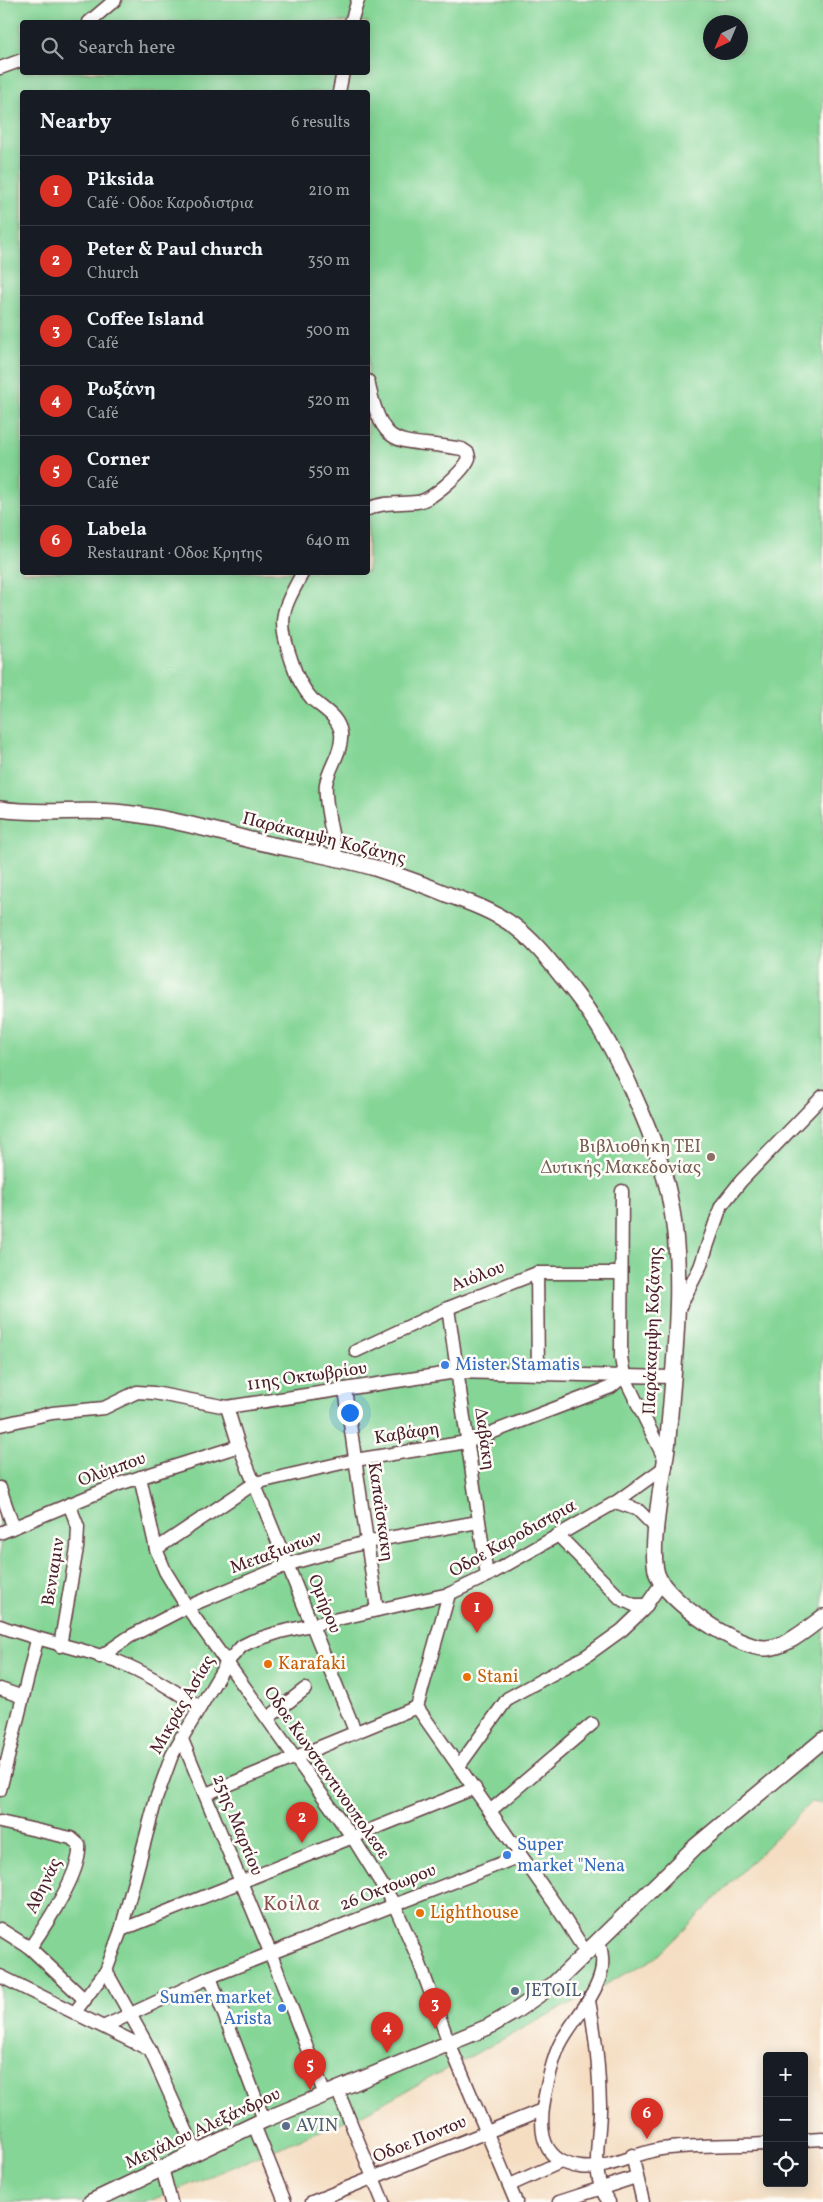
<!DOCTYPE html>
<html lang="en">
<head>
<meta charset="utf-8">
<style>
  :root { --surface:#171b24; --page:#20242c; --text:#f1f3f6; --muted:#9ea1a6; --line:#363941; --accent:#d93025 }
  body { margin:0; font-family:Vollkorn,serif; background:var(--page); color:var(--text) }
  .controls { position:absolute; right:15px; bottom:15px; display:grid; overflow:hidden; border-radius:5px; box-shadow:0 2px 12px #0003 }
  .controls button { width:45px; height:45px; display:grid; place-items:center; padding:0; border:0; border-bottom:1px solid var(--line); background:var(--surface); color:var(--text); font:25px sans-serif }
  .compass { position:absolute; left:703px; top:15px; width:45px; height:45px; border-radius:50%; background:var(--surface); box-shadow:0 2px 12px #0003; rotate:224deg }
  .you { position:absolute; left:349px; top:1412px; width:18px; height:18px; margin:-12px; border:4px solid #fff; border-radius:50%; background:#1a73e8; box-shadow:0 0 0 8px #1a73e833 }
  .badge { display:grid; place-items:center; width:32px; height:32px; border-radius:50%; background:var(--accent); color:#fff; font-size:16px; font-weight:700 }
  .pin { position:absolute; translate:-50% -41px; filter:drop-shadow(0 1px 2px #0008) }
  .pin::after { content:''; position:absolute; top:26px; width:18px; height:15px; background:inherit; clip-path:polygon(0 0,100% 0,50% 100%) }
  .list { margin:0; padding:0; list-style:none }
  h2 { display:flex; justify-content:space-between; align-items:center; height:65px; margin:0; padding:0 20px; font-size:21px }
  h2 small { font-size:16px; font-weight:400; color:var(--muted) }
  .list li { display:grid; grid-template-columns:32px 1fr auto; gap:15px; align-items:center; box-sizing:border-box; height:70px; padding:0 20px; border-top:1px solid var(--line) }
  .list b { display:block; font-size:19px; white-space:nowrap }
  .list p { margin:0; font-size:16px; white-space:nowrap; color:var(--muted) }
  .list em { font-size:16px; font-style:normal; color:var(--muted) }
  .icon { flex:none; width:28px; height:28px; fill:none; stroke:currentColor; stroke-width:2; stroke-linecap:round; stroke-linejoin:round }
  .map { position:relative; flex:none; width:823px; height:2202px; overflow:hidden }
  .search { position:absolute; background:var(--surface); box-shadow:0 2px 12px #0003; left:20px; top:20px; width:350px; height:55px; display:flex; align-items:center; gap:12px; box-sizing:border-box; padding:0 18px; border-radius:5px; color:var(--muted); font-size:19px }
  .panel { position:absolute; background:var(--surface); box-shadow:0 2px 12px #0003; left:20px; top:90px; width:350px; height:485px; border-radius:5px }
  .map>svg:first-child { display:block }
  .park { fill:#84d596; stroke:#677a60; fill-rule:evenodd }
  .lines { fill:none; stroke-linecap:round; stroke-linejoin:round }
  .minor-casing { stroke:#643c42; stroke-width:15 }
  .major-casing { stroke:#643c42; stroke-width:18 }
  .minor { stroke:#fff; stroke-width:12 }
  .major { stroke:#fff; stroke-width:15 }
  .education-dot { fill:#8d6e63; stroke:#fdfcf7; stroke-width:2 }
  .shop-dot { fill:#3f7fe0; stroke:#fdfcf7; stroke-width:2 }
  .food-dot { fill:#e8710a; stroke:#fdfcf7; stroke-width:2 }
  .service-dot { fill:#5c6f8a; stroke:#fdfcf7; stroke-width:2 }
  .labels { text-anchor:middle; dominant-baseline:central; stroke-width:5; stroke-linejoin:round; paint-order:stroke }
  .street-label { font-size:18px; fill:#4a1f2b; stroke:#fdfcf7 }
  .education-label { font-size:18px; fill:#785e54; stroke:#fdfcf7; text-anchor:end }
  .shop-label { font-size:18px; fill:#366cbe; stroke:#fdfcf7; text-anchor:start }
  .food-label { font-size:18px; fill:#c56008; stroke:#fdfcf7; text-anchor:start }
  .service-label { font-size:18px; fill:#4e5e75; stroke:#fdfcf7; text-anchor:start }
  .quarter-label { font-size:20px; letter-spacing:1px; fill:#86504f; stroke:#fdfcf7 }
</style>
</head>
<body>
<div class="map">
<svg width="823" height="2202" viewBox="0 0 823 2202">
  <rect width="100%" height="100%" fill="#fdfcf7"/>
  <filter id="ink" filterUnits="userSpaceOnUse"><feTurbulence type="fractalNoise" baseFrequency=".02" numOctaves="2"/><feDisplacementMap in="SourceGraphic" scale="10" xChannelSelector="R" yChannelSelector="G"/><feConvolveMatrix kernelMatrix="1 2 1 2 8 2 1 2 1" color-interpolation-filters="sRGB"/></filter>
  <filter id="wash" filterUnits="userSpaceOnUse"><feTurbulence type="fractalNoise" baseFrequency=".0096" numOctaves="4" result="noise"/><feDisplacementMap in="SourceGraphic" scale="20" xChannelSelector="R" yChannelSelector="G"/><feGaussianBlur stdDeviation="1.12" result="paint"/><feColorMatrix in="noise" values="0 0 0 0 0 0 0 0 0 0 0 0 0 0 0 0 0 1.4 0 .05"/><feComposite in="paint" operator="in"/></filter>
  <g filter="url(#wash)">
    <rect width="100%" height="100%" fill="#f4ddc1"/>
    <path class="park" d="M 0,0 L 823,0 L 823,1804 L 811,1802 L 657,1957 L 366,2112 L 147,2202 L 0,2202 ZM 22,22 L 368,22 L 368,72 L 22,72 ZM 710,22 L 740,22 L 740,52 L 710,52 ZM 22,92 L 368,92 L 368,572 L 22,572 Z"/>
  </g>
  <g filter="url(#ink)">
    <g class="lines">
      <g class="minor-casing">
        <g id="minor">
          <polyline points="89,22 115,0"/>
          <polyline points="351,22 358,0"/>
          <polyline points="0,68 22,60"/>
          <polyline points="339,92 343,72"/>
          <path d="M 368,381 C 384,456 399,437 462,449 L 468,453 L 469,458 C 464,471 431,501 417,502 C 399,504 385,501 368,509"/>
          <path d="M 303,572 C 281,613 277,618 292,662 C 296,675 303,689 312,699 C 323,709 338,716 341,733 C 343,751 329,767 326,784 C 324,804 334,839 337,860"/>
          <polyline points="622,1191 621,1357 624,1376 666,1462"/>
          <polyline points="537,1273 538,1373"/>
          <polyline points="448,1308 487,1576"/>
          <polyline points="677,1312 700,1267 721,1206 741,1181 823,1096"/>
          <polyline points="356,1351 448,1308 537,1273 621,1273"/>
          <polyline points="345,1389 377,1610"/>
          <polyline points="227,1407 239,1446 355,1731"/>
          <polyline points="0,1425 52,1413 104,1408 137,1392 154,1393 227,1407 456,1372 624,1376"/>
          <polyline points="140,1477 156,1549 165,1571 187,1607 353,1838 394,1904 417,1956 449,2043 516,2202"/>
          <polyline points="0,1488 13,1526"/>
          <polyline points="616,1502 638,1510 657,1529"/>
          <polyline points="0,1533 119,1484 239,1446"/>
          <polyline points="558,1535 621,1599 634,1605 647,1605"/>
          <polyline points="156,1549 255,1483 355,1460 467,1442 611,1387 624,1376 673,1377"/>
          <path d="M 0,1626 C 39,1641 81,1648 119,1662 C 147,1673 174,1691 200,1707"/>
          <polyline points="60,1646 77,1548 78,1527 69,1504"/>
          <polyline points="100,1657 129,1637 187,1607 289,1564 366,1542 478,1522"/>
          <polyline points="0,1689 23,1697"/>
          <polyline points="417,1707 555,1904 587,1954"/>
          <polyline points="417,1707 449,1594"/>
          <polyline points="268,1718 305,1689"/>
          <polyline points="181,1737 270,1952 325,2095"/>
          <polyline points="459,1766 508,1698 586,1656 622,1630 643,1610 661,1584"/>
          <polyline points="0,1790 37,1640"/>
          <polyline points="206,1794 417,1707"/>
          <polyline points="490,1811 592,1724"/>
          <path d="M 0,1822 L 71,1838 L 79,1845 C 82,1872 45,1926 30,1948"/>
          <polyline points="0,1929 30,1948 85,2000"/>
          <polyline points="121,1930 475,1788"/>
          <path d="M 599,1941 C 603,1956 604,1968 598,1982 C 589,2006 570,2023 559,2046 C 553,2059 550,2073 547,2086 C 539,2120 535,2161 580,2167 C 607,2171 634,2153 661,2149 C 693,2144 733,2146 767,2144"/>
          <polyline points="106,1971 150,2050 196,2152"/>
          <polyline points="0,1976 150,2050"/>
          <polyline points="210,1977 264,2120"/>
          <path d="M 589,2001 C 596,2035 599,2070 600,2105 C 601,2137 588,2175 609,2202"/>
          <polyline points="75,2012 106,1971 121,1930 156,1799 172,1755 227,1662 242,1646 252,1641 280,1632 449,1594 487,1576 616,1502 666,1466"/>
          <polyline points="105,2026 210,1977 520,1856"/>
          <polyline points="337,2089 383,2202"/>
          <polyline points="254,2125 285,2202"/>
          <polyline points="804,2140 823,2139"/>
          <polyline points="632,2155 643,2202"/>
          <polyline points="162,2168 171,2202"/>
          <polyline points="510,2185 561,2162"/>
          <polyline points="312,2202 542,2110"/>
          <polyline points="559,2202 636,2177"/>
        </g>
      </g>
      <g class="major-casing">
        <g id="major">
          <path d="M 0,809 C 38,815 76,809 115,812 C 164,816 214,831 263,843 C 300,851 338,857 375,868 C 400,876 425,885 449,895 C 471,903 495,912 514,926 C 537,943 554,967 572,989 C 600,1024 619,1059 636,1100 C 650,1131 662,1162 669,1195 C 686,1274 674,1359 668,1439 C 665,1472 648,1546 657,1574 C 666,1601 739,1650 767,1648 C 788,1646 807,1629 823,1617"/>
          <polyline points="91,2202 264,2120 488,2027 514,2012 554,1984 696,1846 823,1740"/>
        </g>
      </g>
      <use href="#minor" class="minor"/>
      <use href="#major" class="major"/>
    </g>
  </g>
  <circle class="education-dot" cx="711" cy="1157" r="5"/>
  <g class="shop-dot">
    <circle cx="445" cy="1365" r="5"/>
    <circle cx="507" cy="1855" r="5"/>
    <circle cx="282" cy="2008" r="5"/>
  </g>
  <g class="food-dot">
    <circle cx="268" cy="1664" r="5"/>
    <circle cx="467" cy="1677" r="5"/>
    <circle cx="420" cy="1913" r="5"/>
  </g>
  <g class="service-dot">
    <circle cx="515" cy="1991" r="5"/>
    <circle cx="286" cy="2126" r="5"/>
  </g>
  <g class="labels">
    <g class="street-label">
      <text transform="translate(324 839) rotate(14)">Παράκαμψη Κοζάνης</text>
      <text transform="translate(478 1277) rotate(-21)">Αιόλου</text>
      <text transform="translate(653 1331) rotate(-88)">Παράκαμψη Κοζάνης</text>
      <text transform="translate(307 1377) rotate(-8)">11ης Οκτωβρίου</text>
      <text transform="translate(407 1434) rotate(-9)">Καβάφη</text>
      <text transform="translate(484 1439) rotate(82)">Δαβάκη</text>
      <text transform="translate(112 1470) rotate(-20)">Ολύμπου</text>
      <text transform="translate(380 1512) rotate(82)">Καπαΐσκακη</text>
      <text transform="translate(513 1539) rotate(-29)">Oδοε Καροδιστρια</text>
      <text transform="translate(276 1553) rotate(-20)">Μεταξιωτων</text>
      <text transform="translate(54 1572) rotate(-81)">Βενιαμιν</text>
      <text transform="translate(324 1604) rotate(68)">Ομήρου</text>
      <text transform="translate(183 1705) rotate(-60)">Μικράς Ασίας</text>
      <text transform="translate(326 1773) rotate(55)">Oδοε Κωνσταντινουπολεσε</text>
      <text transform="translate(237 1825) rotate(68)">25ης Μαρτίου</text>
      <text transform="translate(44 1886) rotate(-64)">Αθηνάς</text>
      <text transform="translate(388 1888) rotate(-21)">26 Οκτοωρου</text>
      <text transform="translate(203 2129) rotate(-25)">Μεγάλου Αλεξάνδρου</text>
      <text transform="translate(420 2140) rotate(-22)">Oδοε Ποντου</text>
    </g>
    <g class="education-label">
      <text x="701" y="1147">Βιβλιοθήκη ΤΕΙ<tspan x="701" dy="21">Δυτικής Μακεδονίας</tspan></text>
    </g>
    <g class="shop-label">
      <text x="455" y="1365">Mister Stamatis</text>
      <text x="517" y="1845">Super<tspan x="517" dy="21">market "Nena</tspan></text>
      <text x="272" y="1998" text-anchor="end">Sumer market<tspan x="272" dy="21">Arista</tspan></text>
    </g>
    <g class="food-label">
      <text x="278" y="1664">Karafaki</text>
      <text x="477" y="1677">Stani</text>
      <text x="430" y="1913">Lighthouse</text>
    </g>
    <g class="service-label">
      <text x="525" y="1991">JETOIL</text>
      <text x="296" y="2126">AVIN</text>
    </g>
    <g class="quarter-label">
      <text x="292" y="1905">Κοίλα</text>
    </g>
  </g>
</svg>
<div class="controls">
<button>+</button>
<button>−</button>
<button><svg class="icon" aria-label="locate" viewBox="0 0 24 24"><circle cx="12" cy="12" r="6"/><path d="M12 2v4M12 18v4M2 12h4M18 12h4"/></svg></button>
</div>
<svg class="compass" viewBox="-18 -18 36 36"><path d="M0-13l5 13h-10z" fill="#e53935"/><path d="M0 13l5-13h-10z" fill="#9ea1a6"/></svg>
<div class="you"></div>
<div class="pin badge" style="left:477px;top:1633px">1</div>
<div class="pin badge" style="left:302px;top:1843px">2</div>
<div class="pin badge" style="left:435px;top:2029px">3</div>
<div class="pin badge" style="left:387px;top:2053px">4</div>
<div class="pin badge" style="left:310px;top:2090px">5</div>
<div class="pin badge" style="left:647px;top:2139px">6</div>
<div class="search"><svg class="icon" aria-label="search" viewBox="0 0 24 24"><circle cx="10" cy="10" r="6"/><path d="M15 15l6 6"/></svg>Search here</div>
<section class="panel">
<h2>Nearby<small>6 results</small></h2>
<ul class="list">
<li><span class="badge">1</span><div><b>Piksida</b><p>Café · Oδοε Καροδιστρια</p></div><em>210 m</em></li>
<li><span class="badge">2</span><div><b>Peter &amp; Paul church</b><p>Church</p></div><em>350 m</em></li>
<li><span class="badge">3</span><div><b>Coffee Island</b><p>Café</p></div><em>500 m</em></li>
<li><span class="badge">4</span><div><b>Ρωξάνη</b><p>Café</p></div><em>520 m</em></li>
<li><span class="badge">5</span><div><b>Corner</b><p>Café</p></div><em>550 m</em></li>
<li><span class="badge">6</span><div><b>Labela</b><p>Restaurant · Oδοε Κρητης</p></div><em>640 m</em></li>
</ul>
</section>
</div>
</body>
</html>
